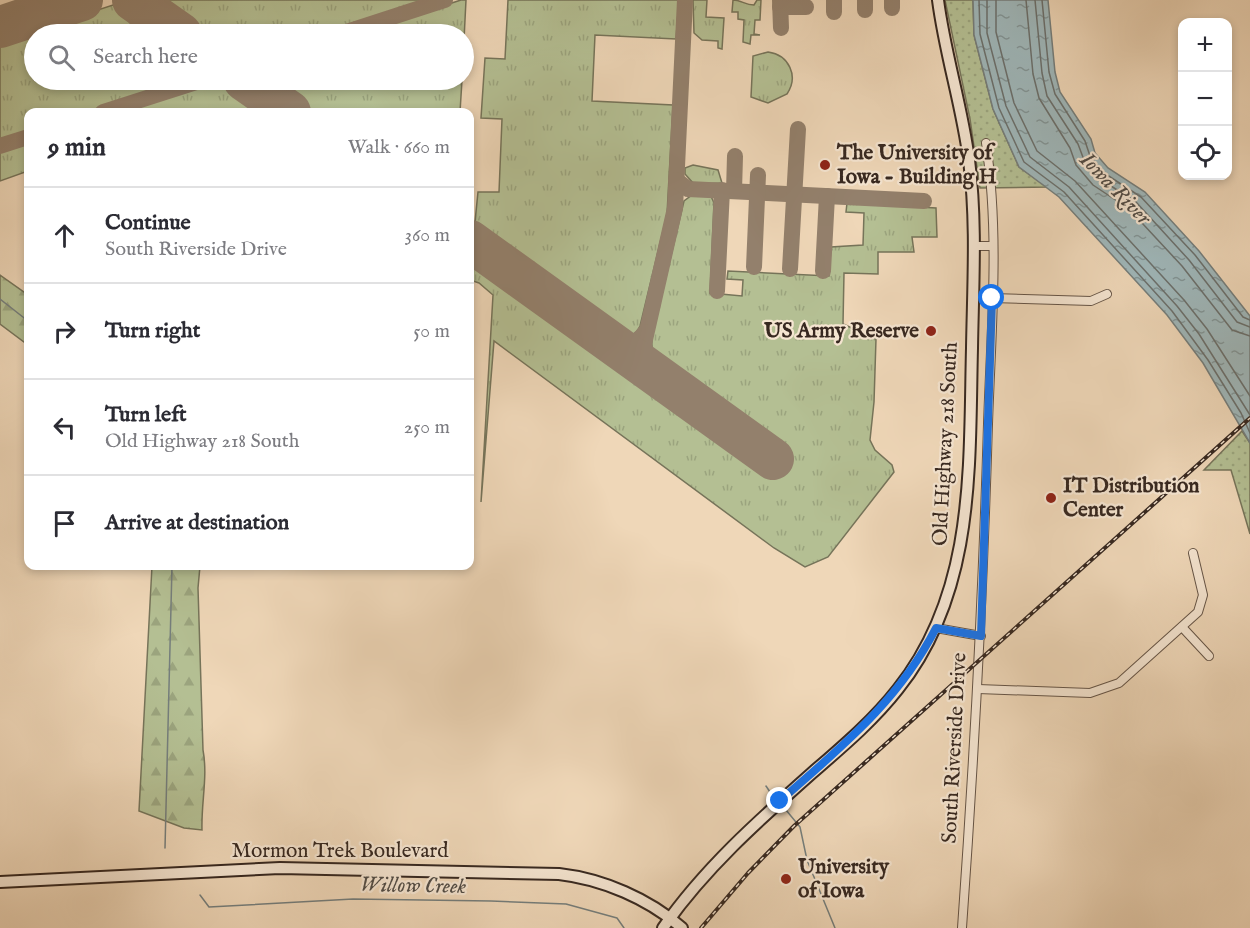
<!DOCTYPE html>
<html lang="en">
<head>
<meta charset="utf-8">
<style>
  :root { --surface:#fff; --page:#f2f2f3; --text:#2b2b33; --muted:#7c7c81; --line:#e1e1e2 }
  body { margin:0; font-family:"IM FELL English",serif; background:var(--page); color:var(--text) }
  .controls { position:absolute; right:18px; top:18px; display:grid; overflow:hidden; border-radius:12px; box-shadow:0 3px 9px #0003 }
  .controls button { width:54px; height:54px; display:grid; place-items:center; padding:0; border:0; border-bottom:2px solid var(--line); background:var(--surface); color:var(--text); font:30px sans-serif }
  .stop { position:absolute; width:18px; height:18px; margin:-14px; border:4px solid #1a73e8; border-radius:50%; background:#fff }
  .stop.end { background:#1a73e8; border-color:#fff; box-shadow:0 2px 6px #0008 }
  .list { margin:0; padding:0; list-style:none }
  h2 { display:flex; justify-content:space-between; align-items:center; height:78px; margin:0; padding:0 24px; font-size:26px }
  h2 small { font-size:20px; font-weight:400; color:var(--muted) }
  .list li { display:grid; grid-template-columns:39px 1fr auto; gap:18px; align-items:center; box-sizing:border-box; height:96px; padding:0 24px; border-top:2px solid var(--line) }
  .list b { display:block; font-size:22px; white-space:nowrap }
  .list p { margin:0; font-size:20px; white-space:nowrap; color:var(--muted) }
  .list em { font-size:20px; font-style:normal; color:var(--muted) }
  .icon { flex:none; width:33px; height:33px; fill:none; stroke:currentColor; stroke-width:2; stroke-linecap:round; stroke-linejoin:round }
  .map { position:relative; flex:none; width:1250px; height:928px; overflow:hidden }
  .search { position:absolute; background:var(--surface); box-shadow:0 3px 9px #0003; left:24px; top:24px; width:450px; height:66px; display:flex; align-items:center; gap:15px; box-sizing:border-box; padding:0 21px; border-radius:33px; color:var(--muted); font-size:22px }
  .panel { position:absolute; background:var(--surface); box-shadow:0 3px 9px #0003; left:24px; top:108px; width:450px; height:462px; border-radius:12px }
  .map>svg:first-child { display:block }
  .grass { fill:url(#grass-tufts); stroke:#76745a; stroke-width:1.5 }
  .forest { fill:url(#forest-firs); stroke:#76745a; stroke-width:1.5 }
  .park { fill:url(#park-dots); stroke:#76745a; stroke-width:1.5 }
  .water { fill:url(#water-ripples); stroke:#757e7c; stroke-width:1.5 }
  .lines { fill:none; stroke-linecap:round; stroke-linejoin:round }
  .shore { stroke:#6b706d; stroke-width:1.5 }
  .stream { stroke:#757e7c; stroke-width:1.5 }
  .taxiway { stroke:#93806c; stroke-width:16 }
  .runway { stroke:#93806c; stroke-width:42 }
  .street-casing { stroke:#655446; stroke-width:10 }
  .secondary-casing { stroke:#372820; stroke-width:14 }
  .street { stroke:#f5e5d1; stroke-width:8 }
  .secondary { stroke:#f5e5d1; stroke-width:10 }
  .rail-casing { stroke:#372820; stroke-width:4 }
  .rail { stroke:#f5e5d1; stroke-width:1.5; stroke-dasharray:4.5; stroke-linecap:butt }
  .route { stroke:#1a73e8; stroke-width:8 }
  .poi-dot { fill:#8f2418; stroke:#f5e5d1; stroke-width:2 }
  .labels { text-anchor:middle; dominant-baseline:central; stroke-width:4.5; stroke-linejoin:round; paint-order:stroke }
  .poi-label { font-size:21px; font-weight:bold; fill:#372820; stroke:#f5e5d1; text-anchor:start }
  .street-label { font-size:21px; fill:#372820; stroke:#f5e5d1 }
  .water-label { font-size:22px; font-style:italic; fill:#514c46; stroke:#f5e5d1 }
</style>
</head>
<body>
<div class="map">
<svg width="1250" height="928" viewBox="0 0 1250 928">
  <defs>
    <pattern id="grass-tufts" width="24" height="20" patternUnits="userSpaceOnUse" patternTransform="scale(1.5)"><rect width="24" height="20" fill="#b4bf93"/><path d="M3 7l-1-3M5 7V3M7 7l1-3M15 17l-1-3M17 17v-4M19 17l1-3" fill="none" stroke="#9ba47e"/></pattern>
    <pattern id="forest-firs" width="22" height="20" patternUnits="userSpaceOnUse" patternTransform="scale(1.5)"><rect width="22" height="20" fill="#b4bf93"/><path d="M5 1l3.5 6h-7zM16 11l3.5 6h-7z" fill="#9ba47e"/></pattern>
    <pattern id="park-dots" width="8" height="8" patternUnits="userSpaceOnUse" patternTransform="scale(1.5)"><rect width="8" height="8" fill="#b4bf93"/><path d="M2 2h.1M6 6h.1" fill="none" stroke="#9ba47e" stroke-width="1.8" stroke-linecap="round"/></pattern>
    <pattern id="water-ripples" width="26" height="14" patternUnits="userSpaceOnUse" patternTransform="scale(1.5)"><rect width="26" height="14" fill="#9fb7ba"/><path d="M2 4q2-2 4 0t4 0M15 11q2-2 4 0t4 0" fill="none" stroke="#829597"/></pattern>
  </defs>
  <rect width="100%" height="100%" fill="#efd7b8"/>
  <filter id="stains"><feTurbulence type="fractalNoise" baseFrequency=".00333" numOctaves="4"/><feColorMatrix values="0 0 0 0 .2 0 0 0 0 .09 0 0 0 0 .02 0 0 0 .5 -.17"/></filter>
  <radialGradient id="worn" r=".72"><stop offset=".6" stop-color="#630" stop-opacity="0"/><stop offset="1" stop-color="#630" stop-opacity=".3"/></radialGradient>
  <g class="grass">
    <polygon points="151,0 430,0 325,34 200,34"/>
    <polygon points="461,0 466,0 464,40 464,34 356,34"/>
    <path d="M 508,0 L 679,0 L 676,39 L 595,35 L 592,101 L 673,105 L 667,214 L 640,326 C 636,335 630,337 621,337 L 474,232 L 478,192 L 499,192 L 502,119 L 481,118 L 485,58 L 505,59 Z"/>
    <polygon points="693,0 707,0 706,17 724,18 722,49 718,48 718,41 702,40 694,33"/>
    <path d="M 733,0 C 741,0 745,5 754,5 L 757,0 L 761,0 L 760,20 L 755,20 L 754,34 L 760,35 L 751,35 L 750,44 L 743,42 L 744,20 L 738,19 L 738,12 L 732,12 Z"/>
    <polygon points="119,3 163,34 34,34 34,80 183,80 86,112 28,112 28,132 0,141 0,42"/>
    <path d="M 768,52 C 789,55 799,76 787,94 L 768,103 L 751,97 L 753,56 Z"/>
    <polygon points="220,80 225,84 231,83 272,112 118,112"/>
    <polygon points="268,80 462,80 460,112 308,112 269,84"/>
    <polygon points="28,142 28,171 0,181 0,151"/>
    <polygon points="693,165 718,170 722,183 694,184 685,174 685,168"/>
    <path d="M 710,194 L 714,203 L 710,293 L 742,296 L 743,280 L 727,279 L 728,271 L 829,276 L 831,247 L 863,245 L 864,213 L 846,212 L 847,203 L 936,208 L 937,237 L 912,237 L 914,252 L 878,252 L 878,274 L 844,273 L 843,324 L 876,339 L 874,402 L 870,440 L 875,450 L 892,465 L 894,472 L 828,557 L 805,567 L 774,548 L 494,341 L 481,502 L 493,295 L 479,283 L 473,281 L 474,257 L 775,473 L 789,456 L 657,361 C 651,351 651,343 653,332 L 684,201 L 692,195 Z"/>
  </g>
  <g class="forest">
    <polygon points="0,275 28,295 28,345 0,324"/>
    <path d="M 152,566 L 200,566 L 198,588 L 203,750 C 208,777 201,803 202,830 L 184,828 L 139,811 Z"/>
  </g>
  <g class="park">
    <polygon points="945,0 973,0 974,35 993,109 1019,167 1047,187 980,188 970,119"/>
    <polygon points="1242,431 1250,443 1250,534 1231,470 1204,470"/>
  </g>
  <polygon class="water" points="973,0 1048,0 1055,72 1060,92 1091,139 1095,153 1108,168 1145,192 1199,251 1250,316 1250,443 1203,363 1167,315 1059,197 1019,167 993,109 974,35"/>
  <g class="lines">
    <g class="shore">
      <polyline points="979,0 980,34 999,108 1024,162 1064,192 1172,311 1208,360 1241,413 1250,433"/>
      <polyline points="987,0 987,33 1006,106 1030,157 1069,187 1177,306 1199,334 1250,415"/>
      <polyline points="996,0 996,32 1014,103 1037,151 1075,181 1184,300 1207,329 1250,396"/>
      <polyline points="1026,0 1033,74 1039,98 1070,148 1076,165 1093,185 1129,209 1182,266 1232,330 1250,336"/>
      <polyline points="1035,0 1042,73 1047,96 1078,144 1084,160 1100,179 1136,202 1189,260 1237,322 1250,327"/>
      <polyline points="1042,0 1049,72 1055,94 1085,141 1090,156 1104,173 1141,197 1195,255 1243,317 1250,320"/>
    </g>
    <g class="stream">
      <polyline points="0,299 28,321"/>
      <polyline points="766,786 770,792"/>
      <polyline points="786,810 800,827 807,860 835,928"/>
      <polyline points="165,848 172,566"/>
      <polyline points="200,895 209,907 353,899 491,901 566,904 617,918 624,928"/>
    </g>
    <g class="taxiway">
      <path d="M 685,0 L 675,208 L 644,344 C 647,377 683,393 708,411"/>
      <polyline points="780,0 781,28"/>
      <polyline points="834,0 834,12"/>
      <polyline points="865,0 865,10"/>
      <polyline points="892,0 892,8"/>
      <polyline points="780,7 806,7"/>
      <polyline points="178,31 183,34"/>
      <polyline points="340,34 445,0"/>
      <polyline points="242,80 284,110"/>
      <polyline points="103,112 203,80"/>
      <polyline points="0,146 28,137"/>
      <polyline points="676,180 688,189 924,201"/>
      <polyline points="734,191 735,156"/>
      <polyline points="754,267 758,175"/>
      <polyline points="790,269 798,129"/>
      <polyline points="823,271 827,196"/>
      <polyline points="717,291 722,190"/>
      <path d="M 563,307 C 584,322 623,364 645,332"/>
    </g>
    <g class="runway">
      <polyline points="133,0 181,34"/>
      <polyline points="0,27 82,0"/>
      <polyline points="244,80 290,112"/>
      <polyline points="470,241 773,459"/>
    </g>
    <g class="street-casing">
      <g id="street">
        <polyline points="974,246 992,246"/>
        <polyline points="992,298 1091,301 1107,294"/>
        <polyline points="1182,627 1209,656"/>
        <polyline points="936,628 981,636"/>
        <polyline points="978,689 1090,693 1119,683 1198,612 1203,595 1193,553"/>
        <path d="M 962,928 C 974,760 983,593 988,424 C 991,332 1000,236 986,143"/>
      </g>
    </g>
    <g class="secondary-casing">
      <g id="secondary">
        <path d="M 0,882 L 280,868 L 559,874 C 603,879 649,899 682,928"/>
        <path d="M 663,928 C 704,869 758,821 812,773 C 842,747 873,721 898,689 C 976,591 969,466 972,348 C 973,285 977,222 969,160 C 962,106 945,54 938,0"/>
      </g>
    </g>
    <use href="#street" class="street"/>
    <use href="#secondary" class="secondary"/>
    <g class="rail-casing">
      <polyline id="rail" points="701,928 748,873 794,826 1250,418"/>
    </g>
    <use href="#rail" class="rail"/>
  </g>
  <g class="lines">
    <path class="route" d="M 780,801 C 841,747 898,702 936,628 L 981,636 L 992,298"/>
  </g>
  <g class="poi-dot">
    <circle cx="825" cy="165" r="6"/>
    <circle cx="931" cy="331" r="6"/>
    <circle cx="1051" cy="498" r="6"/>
    <circle cx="786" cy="879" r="6"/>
  </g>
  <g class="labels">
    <g class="poi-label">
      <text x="837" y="153">The University of<tspan x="837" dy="24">Iowa - Building H</tspan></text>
      <text x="919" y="331" text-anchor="end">US Army Reserve</text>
      <text x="1063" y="486">IT Distribution<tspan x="1063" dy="24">Center</tspan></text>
      <text x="798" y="867">University<tspan x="798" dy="24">of Iowa</tspan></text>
    </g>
    <g class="street-label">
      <text transform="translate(946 444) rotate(-87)">Old Highway 218 South</text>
      <text transform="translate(955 748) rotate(-87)">South Riverside Drive</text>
      <text x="340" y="851">Mormon Trek Boulevard</text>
    </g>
    <g class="water-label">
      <text transform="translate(1115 189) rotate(46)">Iowa River</text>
      <text transform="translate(413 886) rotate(1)">Willow Creek</text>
    </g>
  </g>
  <rect width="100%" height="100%" filter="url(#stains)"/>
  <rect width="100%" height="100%" fill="url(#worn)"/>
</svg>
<div class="controls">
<button>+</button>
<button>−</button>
<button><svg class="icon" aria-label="locate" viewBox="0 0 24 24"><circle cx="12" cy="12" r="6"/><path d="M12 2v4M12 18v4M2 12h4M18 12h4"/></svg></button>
</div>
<div class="stop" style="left:992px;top:298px"></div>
<div class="stop end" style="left:780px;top:801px"></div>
<div class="search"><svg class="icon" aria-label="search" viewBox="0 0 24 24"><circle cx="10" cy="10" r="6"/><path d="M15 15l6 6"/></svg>Search here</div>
<section class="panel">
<h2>9 min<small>Walk · 660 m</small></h2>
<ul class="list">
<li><svg class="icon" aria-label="ahead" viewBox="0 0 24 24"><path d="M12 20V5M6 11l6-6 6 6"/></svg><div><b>Continue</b><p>South Riverside Drive</p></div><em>360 m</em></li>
<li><svg class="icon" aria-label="right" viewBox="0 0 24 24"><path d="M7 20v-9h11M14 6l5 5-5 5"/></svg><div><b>Turn right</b></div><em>50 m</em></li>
<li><svg class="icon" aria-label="left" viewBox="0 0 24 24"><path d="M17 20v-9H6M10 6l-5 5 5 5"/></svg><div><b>Turn left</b><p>Old Highway 218 South</p></div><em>250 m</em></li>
<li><svg class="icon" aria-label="arrive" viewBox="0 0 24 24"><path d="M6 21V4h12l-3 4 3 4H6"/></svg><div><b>Arrive at destination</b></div></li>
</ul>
</section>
</div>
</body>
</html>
